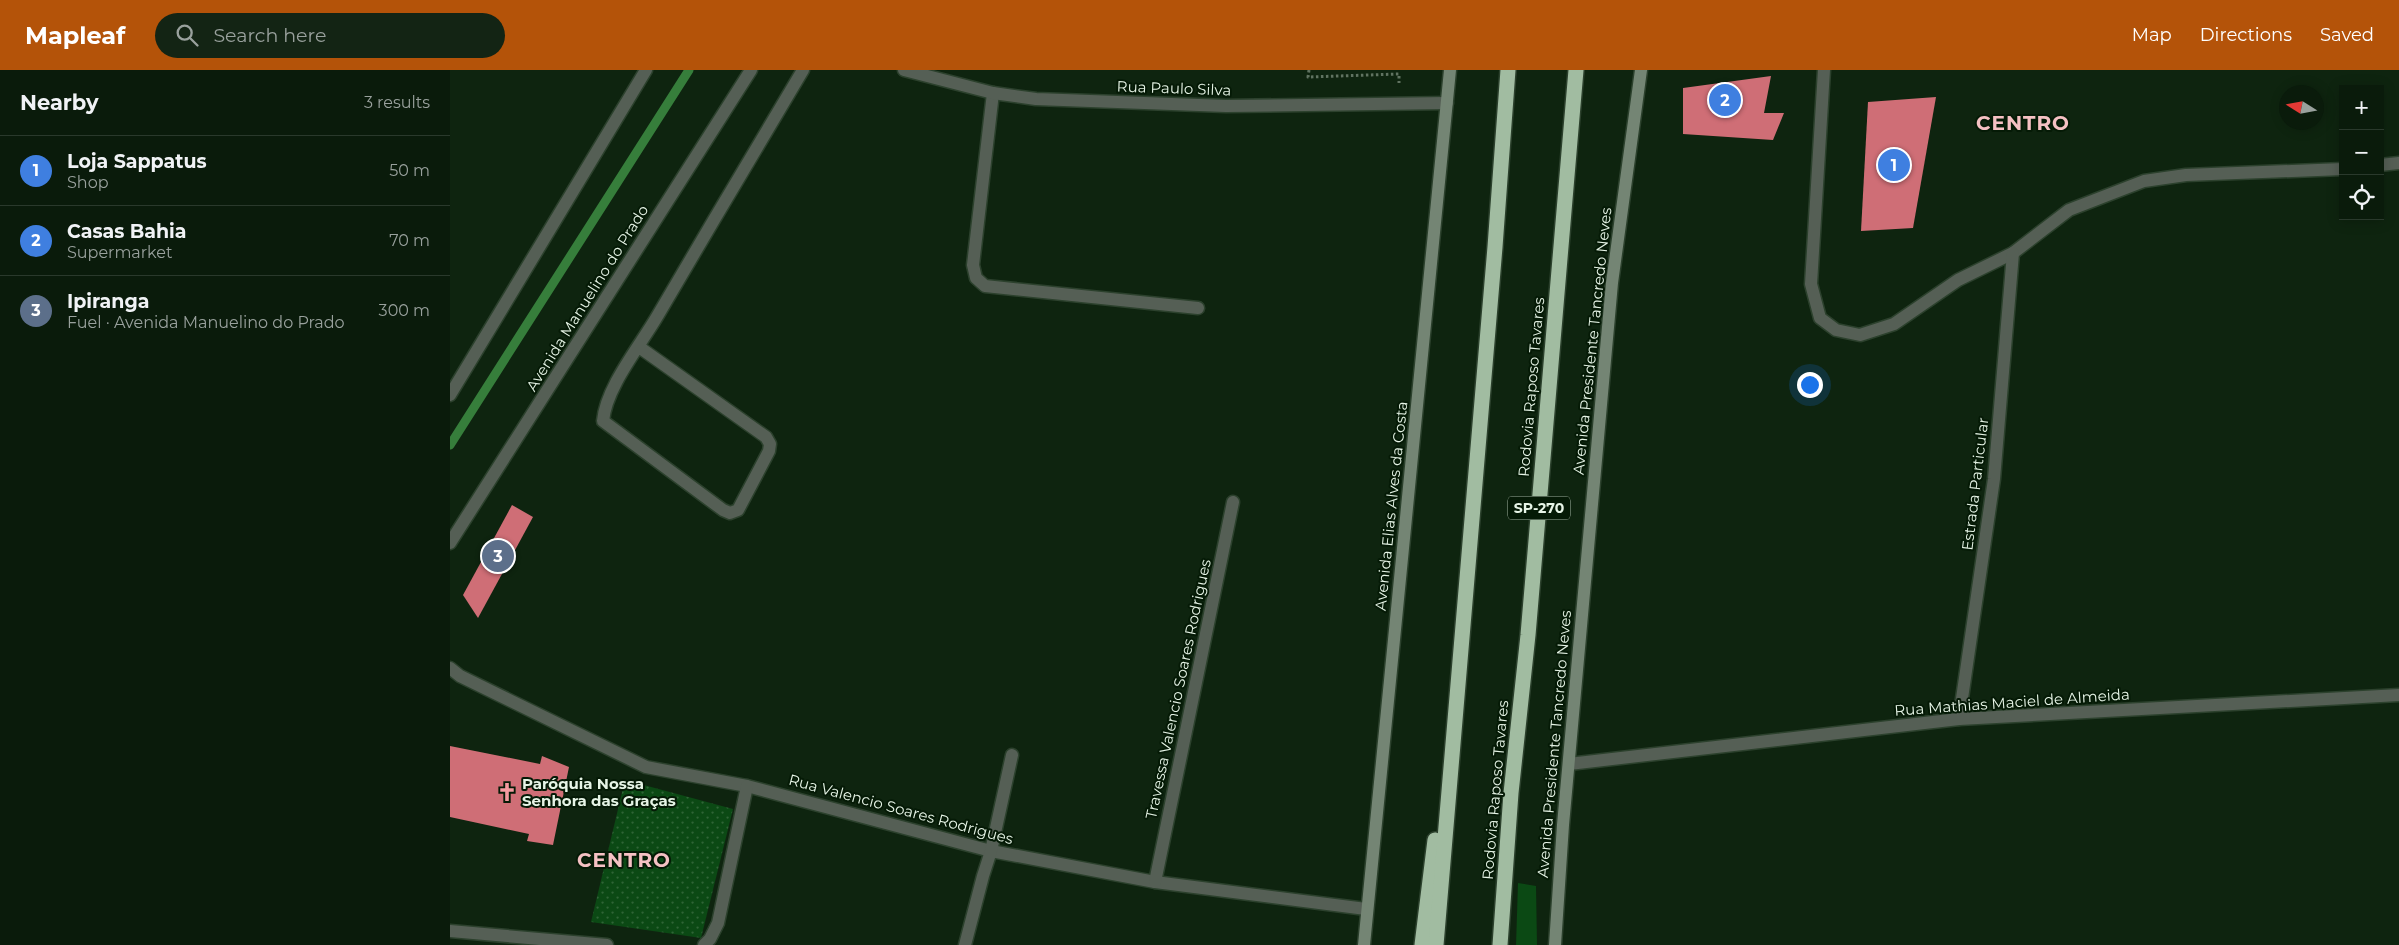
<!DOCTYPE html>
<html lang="en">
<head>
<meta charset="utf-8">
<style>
  :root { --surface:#0a1b0b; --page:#132414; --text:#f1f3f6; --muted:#99a19d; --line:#2a392c; --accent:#b45309 }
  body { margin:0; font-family:Montserrat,sans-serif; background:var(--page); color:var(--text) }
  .controls { position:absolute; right:15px; top:15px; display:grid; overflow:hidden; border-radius:0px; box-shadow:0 2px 12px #0003 }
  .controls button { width:45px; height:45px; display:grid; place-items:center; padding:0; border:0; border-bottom:1px solid var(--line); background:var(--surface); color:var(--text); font:25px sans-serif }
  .compass { position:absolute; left:1829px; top:15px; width:45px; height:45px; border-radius:50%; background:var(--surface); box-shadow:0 2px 12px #0003; rotate:281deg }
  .you { position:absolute; left:1359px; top:314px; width:18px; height:18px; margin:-12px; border:4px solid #fff; border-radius:50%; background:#1a73e8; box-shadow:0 0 0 8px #1a73e833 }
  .badge { display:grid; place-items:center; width:32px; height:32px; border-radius:50%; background:var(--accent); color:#fff; font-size:16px; font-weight:700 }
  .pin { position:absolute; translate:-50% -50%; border:2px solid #fff; box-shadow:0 1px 5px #0006 }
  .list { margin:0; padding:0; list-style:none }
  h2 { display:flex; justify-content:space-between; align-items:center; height:65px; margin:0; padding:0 20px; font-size:21px }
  h2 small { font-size:16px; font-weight:400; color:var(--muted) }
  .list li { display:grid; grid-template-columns:32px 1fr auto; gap:15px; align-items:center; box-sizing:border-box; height:70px; padding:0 20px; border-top:1px solid var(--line) }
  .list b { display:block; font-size:19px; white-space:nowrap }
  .list p { margin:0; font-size:16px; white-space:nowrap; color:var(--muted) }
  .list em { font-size:16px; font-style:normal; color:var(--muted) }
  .icon { flex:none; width:28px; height:28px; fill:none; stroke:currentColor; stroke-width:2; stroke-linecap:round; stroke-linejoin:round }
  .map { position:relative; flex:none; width:1949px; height:875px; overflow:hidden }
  header { display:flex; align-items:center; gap:30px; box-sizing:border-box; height:70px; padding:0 25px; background:var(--accent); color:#fff }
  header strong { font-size:24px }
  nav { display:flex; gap:28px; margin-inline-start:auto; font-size:18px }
  .search { width:350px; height:45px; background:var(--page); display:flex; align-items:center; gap:12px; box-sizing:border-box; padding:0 18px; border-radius:28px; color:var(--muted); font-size:19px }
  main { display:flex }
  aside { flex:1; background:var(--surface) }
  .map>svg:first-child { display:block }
  .grass { fill:#0b4914 }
  .park { fill:url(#park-dots) }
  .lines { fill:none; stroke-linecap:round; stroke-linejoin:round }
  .stream { stroke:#367e3b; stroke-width:9 }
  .building { fill:#cf6e76 }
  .lane-casing { stroke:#2c412d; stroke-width:15 }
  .street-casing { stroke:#2c412d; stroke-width:15 }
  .secondary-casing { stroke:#2c412d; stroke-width:15 }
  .highway-casing { stroke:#2c412d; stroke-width:18 }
  .path { stroke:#607361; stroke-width:3; stroke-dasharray:2.5 2.5; stroke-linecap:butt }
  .lane { stroke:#555f55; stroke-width:12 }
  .street { stroke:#555f55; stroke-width:12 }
  .secondary { stroke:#748574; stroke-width:12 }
  .highway { stroke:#a1bca1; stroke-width:15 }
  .labels { text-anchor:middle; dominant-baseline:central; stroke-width:4; stroke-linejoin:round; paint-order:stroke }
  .shield { fill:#051a06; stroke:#a2b3a3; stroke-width:1 }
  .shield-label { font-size:14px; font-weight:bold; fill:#e6f4e6 }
  .street-label { font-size:15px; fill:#e6f4e6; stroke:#051a06 }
  .poi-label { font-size:15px; font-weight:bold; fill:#e6f4e6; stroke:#051a06; text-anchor:start }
  .district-label { font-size:20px; font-weight:bold; letter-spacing:1px; fill:#f5c1c3; stroke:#051a06 }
</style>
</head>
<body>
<header>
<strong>Mapleaf</strong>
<div class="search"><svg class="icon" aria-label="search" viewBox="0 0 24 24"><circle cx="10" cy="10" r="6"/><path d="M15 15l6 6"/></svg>Search here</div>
<nav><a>Map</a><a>Directions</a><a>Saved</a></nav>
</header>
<main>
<aside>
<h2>Nearby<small>3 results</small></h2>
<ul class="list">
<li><span class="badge" style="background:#3f7fe0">1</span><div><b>Loja Sappatus</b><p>Shop</p></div><em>50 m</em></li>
<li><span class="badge" style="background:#3f7fe0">2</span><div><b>Casas Bahia</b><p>Supermarket</p></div><em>70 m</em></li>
<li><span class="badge" style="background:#5c6f8a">3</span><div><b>Ipiranga</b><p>Fuel · Avenida Manuelino do Prado</p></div><em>300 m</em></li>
</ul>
</aside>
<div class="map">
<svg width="1949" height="875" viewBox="0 0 1949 875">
  <defs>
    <pattern id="park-dots" width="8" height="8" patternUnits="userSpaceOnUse" patternTransform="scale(1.25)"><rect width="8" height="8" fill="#0b4914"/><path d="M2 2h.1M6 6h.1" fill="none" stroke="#2f6436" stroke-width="1.8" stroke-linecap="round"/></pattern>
  </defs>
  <rect width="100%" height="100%" fill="#0e240f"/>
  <polygon class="grass" points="1068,813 1086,816 1087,875 1066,875"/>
  <polygon class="park" points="175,710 283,739 251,868 141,852"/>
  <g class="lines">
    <polyline class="stream" points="0,375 239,0"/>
  </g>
  <g class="building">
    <polygon points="1321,6 1314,43 1334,43 1323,70 1233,64 1233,18"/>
    <polygon points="1486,27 1463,158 1411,161 1418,32"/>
    <polygon points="62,435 83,447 28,548 13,525"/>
    <polygon points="0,676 90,694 92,686 119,697 103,775 77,771 79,764 0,747"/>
  </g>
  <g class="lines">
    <g class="lane-casing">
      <g id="lane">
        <polyline points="543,23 523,195 526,208 535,216 748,238"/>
        <path d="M 189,277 L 316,367 L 320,374 L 319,381 L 288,440 L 280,443 L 273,440 L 153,351 C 156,317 190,276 208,245 C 256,163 304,82 353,0"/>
      </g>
    </g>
    <g class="street-casing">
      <g id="street">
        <polyline points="454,0 543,23 586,29 776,36 997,33"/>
        <polyline points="1374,0 1361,214 1370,248 1386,260 1410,265 1444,254 1508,210 1563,183 1619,140 1694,111 1736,105 1893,99"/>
        <polyline points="1930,95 1949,93"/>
        <polyline points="0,325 196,0"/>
        <polyline points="0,473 301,0"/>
        <polyline points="0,598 10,606 196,697 297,716 541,781 705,812 916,839"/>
        <polyline points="1509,649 1544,409 1563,183"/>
        <polyline points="1119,694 1509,649 1949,625"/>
        <polyline points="705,812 783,432"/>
        <polyline points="0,861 157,875"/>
        <polyline points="254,875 260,869 268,853 297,716"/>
        <polyline points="515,875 533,806 541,781 562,685"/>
      </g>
    </g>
    <g class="secondary-casing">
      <g id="secondary">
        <polyline points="914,875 1000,0"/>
        <polyline points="1105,875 1113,755 1162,213 1191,0"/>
      </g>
    </g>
    <g class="highway-casing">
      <g id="highway">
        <polyline points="972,875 985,770"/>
        <polyline points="986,875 1045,177 1058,0"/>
        <polyline points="1050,875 1061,723 1078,565 1126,0"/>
      </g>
    </g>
    <polyline class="path" points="859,0 858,7 949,4 949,13"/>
    <use href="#lane" class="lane"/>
    <use href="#street" class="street"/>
    <use href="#secondary" class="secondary"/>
    <use href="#highway" class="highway"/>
  </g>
  <defs>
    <g id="church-bare" transform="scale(1.5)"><path d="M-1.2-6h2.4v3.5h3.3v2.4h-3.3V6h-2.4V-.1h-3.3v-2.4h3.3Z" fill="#f49aa0" stroke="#051a06" stroke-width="2.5" paint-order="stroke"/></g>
  </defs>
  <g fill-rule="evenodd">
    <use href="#church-bare" x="57" y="722"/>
  </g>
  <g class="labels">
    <rect class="shield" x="1058" y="426.5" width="62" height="23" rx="4"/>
    <g class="shield-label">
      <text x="1089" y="438">SP-270</text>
    </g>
    <g class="street-label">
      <text transform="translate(724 18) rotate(2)">Rua Paulo Silva</text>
      <text transform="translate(137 228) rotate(-58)">Avenida Manuelino do Prado</text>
      <text transform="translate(1142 271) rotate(-84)">Avenida Presidente Tancredo Neves</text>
      <text transform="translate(1081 317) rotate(-85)">Rodovia Raposo Tavares</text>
      <text transform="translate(1525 414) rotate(-83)">Estrada Particular</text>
      <text transform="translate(941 436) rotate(-84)">Avenida Elias Alves da Costa</text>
      <text transform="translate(728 619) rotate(-78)">Travessa Valencio Soares Rodrigues</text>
      <text transform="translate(1562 632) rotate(-4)">Rua Mathias Maciel de Almeida</text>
      <text transform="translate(1104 674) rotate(-85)">Avenida Presidente Tancredo Neves</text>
      <text transform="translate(1045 720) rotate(-85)">Rodovia Raposo Tavares</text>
      <text transform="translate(451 739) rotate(15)">Rua Valencio Soares Rodrigues</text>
    </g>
    <g class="poi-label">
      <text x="72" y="713">Paróquia Nossa<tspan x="72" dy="17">Senhora das Graças</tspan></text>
    </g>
    <g class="district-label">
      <text x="1573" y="53">CENTRO</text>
      <text x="174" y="790">CENTRO</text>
    </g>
  </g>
</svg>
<div class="controls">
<button>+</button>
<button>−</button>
<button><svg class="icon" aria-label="locate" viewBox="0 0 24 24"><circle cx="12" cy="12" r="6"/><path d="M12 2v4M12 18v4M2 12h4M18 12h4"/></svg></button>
</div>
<svg class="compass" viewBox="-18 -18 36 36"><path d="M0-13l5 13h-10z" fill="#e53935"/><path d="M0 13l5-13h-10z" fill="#99a19d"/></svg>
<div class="you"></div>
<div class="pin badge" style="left:1444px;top:95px;background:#3f7fe0">1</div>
<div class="pin badge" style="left:1275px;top:30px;background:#3f7fe0">2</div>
<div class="pin badge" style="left:48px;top:486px;background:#5c6f8a">3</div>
</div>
</main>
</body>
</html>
